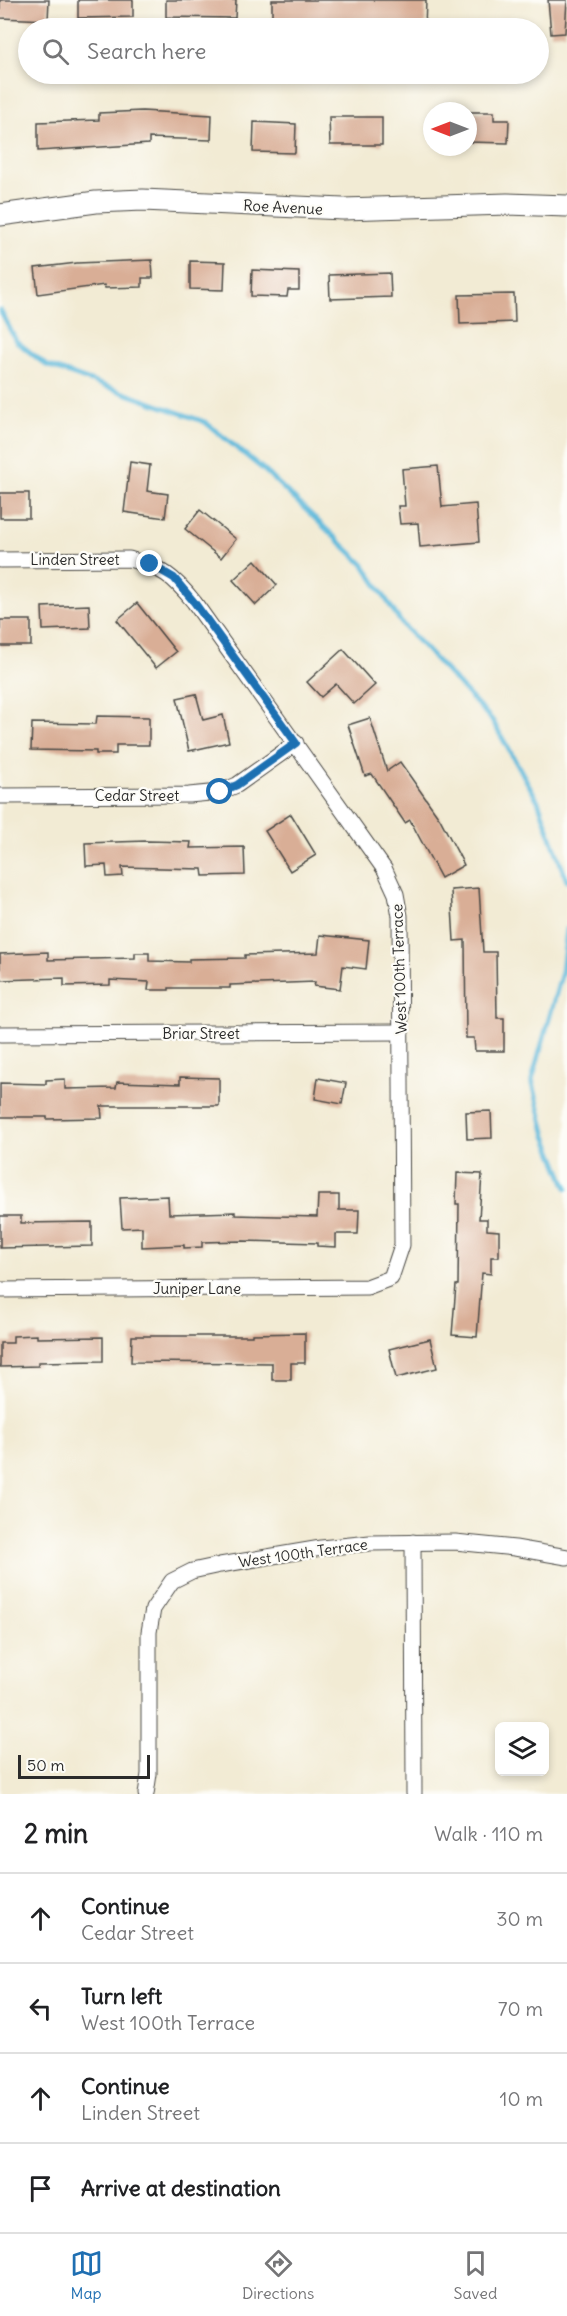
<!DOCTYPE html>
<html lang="en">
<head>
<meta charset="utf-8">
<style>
  :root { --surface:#fff; --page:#f6f6f6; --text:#202124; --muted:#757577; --line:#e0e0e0; --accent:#1f6fb2 }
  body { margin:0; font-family:Delius,sans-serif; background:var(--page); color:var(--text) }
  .controls { position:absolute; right:18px; bottom:18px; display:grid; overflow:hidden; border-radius:9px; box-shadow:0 3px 9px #0003 }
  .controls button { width:54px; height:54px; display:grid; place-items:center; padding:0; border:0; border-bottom:2px solid var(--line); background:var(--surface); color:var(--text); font:30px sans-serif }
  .compass { position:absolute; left:423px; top:102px; width:54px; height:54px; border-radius:50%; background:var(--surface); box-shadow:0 3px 9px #0003; rotate:270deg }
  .scale { position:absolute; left:18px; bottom:15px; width:132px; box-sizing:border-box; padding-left:6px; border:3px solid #2b2b2b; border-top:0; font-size:16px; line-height:21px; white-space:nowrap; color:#2b2b2b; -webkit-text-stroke:4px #fdfcf7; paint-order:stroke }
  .stop { position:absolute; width:18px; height:18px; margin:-14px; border:4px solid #1f6fb2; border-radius:50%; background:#fff }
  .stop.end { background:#1f6fb2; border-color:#fff; box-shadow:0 2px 6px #0008 }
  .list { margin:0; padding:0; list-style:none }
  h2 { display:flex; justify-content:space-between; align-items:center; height:78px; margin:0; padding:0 24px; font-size:26px }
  h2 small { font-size:20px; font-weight:400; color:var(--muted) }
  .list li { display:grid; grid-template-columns:39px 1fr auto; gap:18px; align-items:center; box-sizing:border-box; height:90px; padding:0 24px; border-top:2px solid var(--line) }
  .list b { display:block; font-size:22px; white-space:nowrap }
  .list p { margin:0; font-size:20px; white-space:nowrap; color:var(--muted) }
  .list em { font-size:20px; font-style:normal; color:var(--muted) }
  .icon { flex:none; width:33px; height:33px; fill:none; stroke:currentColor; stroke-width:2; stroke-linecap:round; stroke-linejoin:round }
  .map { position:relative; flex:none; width:567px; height:1794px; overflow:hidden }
  .search { position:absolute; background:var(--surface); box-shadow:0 3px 9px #0003; left:18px; right:18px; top:18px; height:66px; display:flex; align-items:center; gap:15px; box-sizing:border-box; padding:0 21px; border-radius:33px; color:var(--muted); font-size:22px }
  .sheet { height:438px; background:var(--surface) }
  nav { display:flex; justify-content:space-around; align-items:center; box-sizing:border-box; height:84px; border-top:2px solid var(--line); background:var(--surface); font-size:16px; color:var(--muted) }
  nav a { display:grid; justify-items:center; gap:3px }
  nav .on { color:var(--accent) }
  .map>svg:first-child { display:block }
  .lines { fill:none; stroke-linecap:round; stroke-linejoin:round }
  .stream { stroke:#5cb8da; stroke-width:5 }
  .building { fill:#d9ae96 }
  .minor-casing { stroke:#494844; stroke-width:17 }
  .secondary-casing { stroke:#494844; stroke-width:23 }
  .minor { stroke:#fff; stroke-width:15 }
  .secondary { stroke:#fff; stroke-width:21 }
  .route { stroke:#1f6fb2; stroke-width:8 }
  .labels { text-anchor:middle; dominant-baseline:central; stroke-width:4.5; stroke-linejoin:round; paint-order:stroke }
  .street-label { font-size:15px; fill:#2b2b2b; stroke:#fdfcf7 }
</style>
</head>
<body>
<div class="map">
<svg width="567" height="1794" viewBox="0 0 567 1794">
  <rect width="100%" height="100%" fill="#fdfcf7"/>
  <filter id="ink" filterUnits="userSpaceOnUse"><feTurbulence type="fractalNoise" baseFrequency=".0167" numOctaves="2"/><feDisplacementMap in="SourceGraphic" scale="12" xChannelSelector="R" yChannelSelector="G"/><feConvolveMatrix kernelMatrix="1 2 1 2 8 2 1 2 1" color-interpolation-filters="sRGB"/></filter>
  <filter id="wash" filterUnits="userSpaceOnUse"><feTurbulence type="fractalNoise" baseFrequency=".008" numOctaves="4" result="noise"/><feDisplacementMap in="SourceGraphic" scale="24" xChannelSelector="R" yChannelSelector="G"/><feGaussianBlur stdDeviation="1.35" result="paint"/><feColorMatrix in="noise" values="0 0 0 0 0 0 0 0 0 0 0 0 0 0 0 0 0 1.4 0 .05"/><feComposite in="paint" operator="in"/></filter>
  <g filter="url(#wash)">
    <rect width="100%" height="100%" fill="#f2ebd4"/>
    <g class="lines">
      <g class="stream">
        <polyline points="0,310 16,341 46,365 205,422 264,470 364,565 402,624 492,720 538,801 567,881"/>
        <polyline points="567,929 562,972 532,1080 546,1136 567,1188"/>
      </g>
    </g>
    <g id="blocks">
      <g class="building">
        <polygon points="0,0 49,0 48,20 0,18"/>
        <polygon points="78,0 133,0 133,17 78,18"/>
        <polygon points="166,0 236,0 235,18 166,17"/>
        <polygon points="272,0 426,0 425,28 387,28 387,26 338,25 313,25 313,28 298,28 298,24 272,24"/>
        <polygon points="548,0 567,0 565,33 551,34"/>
        <polygon points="142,111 212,115 211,140 149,138 149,144 38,151 38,122 99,120 99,113"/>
        <polygon points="468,112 494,112 494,120 509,120 508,143 468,142"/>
        <polygon points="329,117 382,117 382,145 330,145"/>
        <polygon points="254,122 296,124 295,153 253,152"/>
        <polygon points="152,260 153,278 142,278 142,287 105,288 104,285 38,294 35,268 77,263"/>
        <polygon points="190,261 225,262 224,290 190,289"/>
        <polygon points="252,270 299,272 299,290 288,290 287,297 251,296"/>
        <polygon points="390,273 391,297 330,299 329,275"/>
        <polygon points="514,294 515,322 460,324 459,295"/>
        <polygon points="130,462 150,465 147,491 168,494 165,518 124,512"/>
        <polygon points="438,466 442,507 476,504 479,542 420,547 418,523 400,524 398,506 405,506 402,469"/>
        <rect x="0" y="493" width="29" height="25"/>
        <polygon points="200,510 236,539 221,558 185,529"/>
        <polygon points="255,560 277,585 256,605 233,580"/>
        <polygon points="137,603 176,652 156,668 117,620"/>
        <polygon points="89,605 90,628 43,630 42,607"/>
        <rect x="0" y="620" width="31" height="26"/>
        <polygon points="343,649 375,685 354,704 336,684 321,697 307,682"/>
        <polygon points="196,694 203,720 223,715 229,742 189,751 177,698"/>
        <polygon points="97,716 149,717 149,745 116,745 116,754 96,754 96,751 31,750 32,723 96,724"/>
        <polygon points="370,718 387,771 400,762 440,819 464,865 441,878 410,820 405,823 372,774 365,776 348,725"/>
        <polygon points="291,814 316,855 290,871 265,831"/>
        <polygon points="147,841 191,842 190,848 244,847 245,875 203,876 202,869 122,867 123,876 107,877 106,865 86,866 85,843"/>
        <polygon points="479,888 483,952 496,952 497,1018 504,1018 504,1051 475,1051 474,1038 466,1038 465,940 454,941 451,890"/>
        <polygon points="320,935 369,940 366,969 343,966 340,989 314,986 315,982 230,985 230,988 169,988 169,990 148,990 149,982 110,980 110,985 64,986 64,978 0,980 0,954 48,952 48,960 135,958 135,953 149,953 149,961 189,962 189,959 245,958 245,955 318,953"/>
        <polygon points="180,1077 219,1078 219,1106 101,1106 102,1118 47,1119 47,1117 0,1117 0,1083 46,1084 46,1080 65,1079 65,1089 116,1088 117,1082 180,1084"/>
        <polygon points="318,1078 346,1083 342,1104 315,1099"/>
        <polygon points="491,1111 492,1138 467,1139 466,1112"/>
        <polygon points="457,1173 482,1174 479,1219 487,1219 487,1230 499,1231 499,1257 491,1257 491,1274 482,1273 477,1337 452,1335 456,1285 458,1285 459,1204 456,1204"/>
        <polygon points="318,1195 339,1195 339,1210 359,1210 358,1234 336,1234 336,1247 317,1246 317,1243 243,1241 202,1242 202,1247 184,1248 184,1245 142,1247 142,1227 122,1228 120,1198 168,1196 169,1214 235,1212 235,1215 317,1217"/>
        <polygon points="0,1216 21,1216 21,1223 92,1222 92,1246 0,1248"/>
        <polygon points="305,1333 305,1363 291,1363 291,1380 272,1380 272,1363 131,1362 132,1336 252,1336 252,1334"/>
        <polygon points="37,1335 37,1338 103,1337 103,1361 38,1362 38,1366 0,1367 0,1343 13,1343 13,1336"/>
        <polygon points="430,1339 437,1368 396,1378 389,1349"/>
      </g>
    </g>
  </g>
  <g filter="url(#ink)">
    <use href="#blocks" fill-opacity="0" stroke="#494844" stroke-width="1.5"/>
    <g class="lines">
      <g class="minor-casing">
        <g id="minor">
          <path d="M 0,560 L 129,559 C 163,568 173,576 194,602 L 385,870 L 396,894 L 400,916 L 402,1245 L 391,1278 L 367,1287 L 0,1290"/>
          <polyline points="0,796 189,795 220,792 237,785 296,743"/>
          <polyline points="0,1034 401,1032"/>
          <polyline points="413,1542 414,1794"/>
          <polyline points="146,1794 149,1774 149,1632 153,1609 172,1581 192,1571 220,1565 321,1548 370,1543 455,1542 515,1548 567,1557"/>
        </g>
      </g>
      <g class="secondary-casing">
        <polyline id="secondary" points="0,215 96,202 143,200 343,209 507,204 567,206"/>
      </g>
      <use href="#minor" class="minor"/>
      <use href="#secondary" class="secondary"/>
    </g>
  </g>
  <g class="lines" filter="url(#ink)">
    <polyline class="route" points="150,564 174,578 194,602 296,743 237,785 220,792"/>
  </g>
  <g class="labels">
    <g class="street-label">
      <text transform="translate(283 207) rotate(3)">Roe Avenue</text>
      <text x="75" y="559">Linden Street</text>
      <text x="137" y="795">Cedar Street</text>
      <text transform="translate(399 969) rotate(-92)">West 100th Terrace</text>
      <text x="201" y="1033">Briar Street</text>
      <text x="197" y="1288">Juniper Lane</text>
      <text transform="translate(303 1553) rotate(-8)">West 100th Terrace</text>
    </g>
  </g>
</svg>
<div class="controls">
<button><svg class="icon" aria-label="layers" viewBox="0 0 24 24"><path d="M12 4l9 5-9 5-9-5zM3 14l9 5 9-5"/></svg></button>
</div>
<svg class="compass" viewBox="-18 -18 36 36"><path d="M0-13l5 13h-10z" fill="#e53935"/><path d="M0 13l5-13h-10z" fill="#757577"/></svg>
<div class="scale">50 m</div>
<div class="stop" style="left:220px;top:792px"></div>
<div class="stop end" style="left:150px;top:564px"></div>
<div class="search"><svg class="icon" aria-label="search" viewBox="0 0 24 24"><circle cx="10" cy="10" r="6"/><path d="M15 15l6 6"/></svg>Search here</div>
</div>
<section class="sheet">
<h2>2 min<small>Walk · 110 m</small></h2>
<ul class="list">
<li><svg class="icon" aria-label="ahead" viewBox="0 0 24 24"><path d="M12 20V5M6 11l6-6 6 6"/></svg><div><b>Continue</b><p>Cedar Street</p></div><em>30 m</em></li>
<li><svg class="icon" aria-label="left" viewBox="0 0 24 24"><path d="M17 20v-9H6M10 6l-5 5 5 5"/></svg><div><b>Turn left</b><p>West 100th Terrace</p></div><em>70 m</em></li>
<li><svg class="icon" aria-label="ahead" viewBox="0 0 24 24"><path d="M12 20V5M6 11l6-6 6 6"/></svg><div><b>Continue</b><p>Linden Street</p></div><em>10 m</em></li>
<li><svg class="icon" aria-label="arrive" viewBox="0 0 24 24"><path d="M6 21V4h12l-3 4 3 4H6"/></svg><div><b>Arrive at destination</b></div></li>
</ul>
</section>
<nav>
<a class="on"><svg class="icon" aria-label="map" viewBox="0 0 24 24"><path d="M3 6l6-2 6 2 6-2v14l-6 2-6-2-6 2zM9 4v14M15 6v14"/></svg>Map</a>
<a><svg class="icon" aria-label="directions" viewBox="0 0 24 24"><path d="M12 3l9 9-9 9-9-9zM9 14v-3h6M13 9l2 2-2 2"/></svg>Directions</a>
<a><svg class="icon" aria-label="saved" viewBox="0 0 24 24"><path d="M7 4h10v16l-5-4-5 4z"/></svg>Saved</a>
</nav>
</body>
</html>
